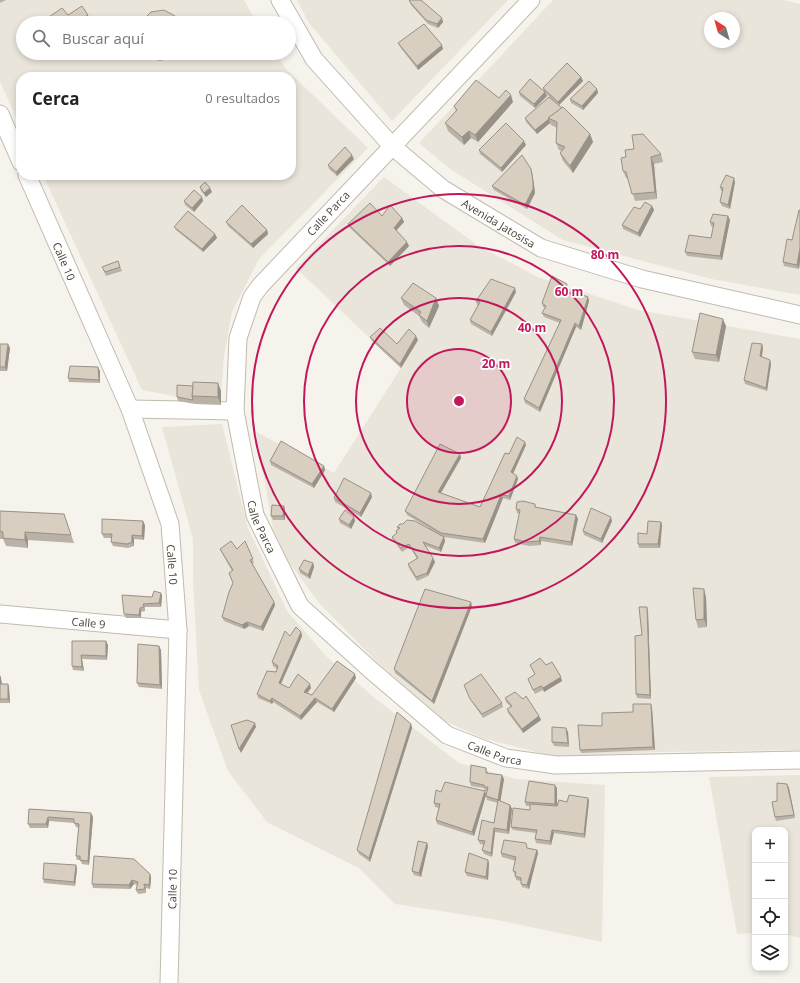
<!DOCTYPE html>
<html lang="es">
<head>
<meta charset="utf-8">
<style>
  :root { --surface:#fff; --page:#f2f2f2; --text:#222; --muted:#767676; --line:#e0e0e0 }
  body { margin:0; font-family:"Open Sans",sans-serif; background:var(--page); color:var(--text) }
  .controls { position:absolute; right:12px; bottom:12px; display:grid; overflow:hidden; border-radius:8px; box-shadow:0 2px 6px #0003 }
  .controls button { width:36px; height:36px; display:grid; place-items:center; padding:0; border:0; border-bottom:1px solid var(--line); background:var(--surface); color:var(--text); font:20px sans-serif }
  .compass { position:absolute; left:704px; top:12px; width:36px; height:36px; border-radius:50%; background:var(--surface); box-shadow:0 2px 6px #0003; rotate:323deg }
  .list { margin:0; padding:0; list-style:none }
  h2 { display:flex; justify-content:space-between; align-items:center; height:52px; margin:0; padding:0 16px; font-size:17px }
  h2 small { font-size:13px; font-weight:400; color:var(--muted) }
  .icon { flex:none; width:22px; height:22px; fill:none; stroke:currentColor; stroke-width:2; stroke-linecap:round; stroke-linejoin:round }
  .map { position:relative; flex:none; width:800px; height:983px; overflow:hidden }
  .search { position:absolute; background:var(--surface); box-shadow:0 2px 6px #0003; left:16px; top:16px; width:280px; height:44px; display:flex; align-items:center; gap:10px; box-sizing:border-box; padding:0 14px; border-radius:22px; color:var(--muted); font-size:15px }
  .panel { position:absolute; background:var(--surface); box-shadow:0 2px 6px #0003; left:16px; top:72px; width:280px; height:108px; border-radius:16px }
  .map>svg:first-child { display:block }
  .residential { fill:#eae5da; fill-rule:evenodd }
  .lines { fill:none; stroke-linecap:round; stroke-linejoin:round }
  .minor-casing { stroke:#c2bbae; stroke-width:19 }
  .minor { stroke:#fff; stroke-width:17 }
  .wall { fill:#bab2a6 }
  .shaded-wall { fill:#979187 }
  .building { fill:#d8cfc1; stroke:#979187 }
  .ring { fill:none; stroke:#c2185b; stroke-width:2 }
  .labels { text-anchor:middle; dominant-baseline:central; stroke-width:3.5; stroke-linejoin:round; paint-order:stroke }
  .street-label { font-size:11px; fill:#4b4439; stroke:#fff }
  .centre { fill:#c2185b; stroke:#fff; stroke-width:2 }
  .ring-label { font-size:12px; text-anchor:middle; font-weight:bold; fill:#c2185b; stroke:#fff; stroke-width:3.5; stroke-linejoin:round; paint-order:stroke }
</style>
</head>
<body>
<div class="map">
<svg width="800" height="983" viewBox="0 0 800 983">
  <rect width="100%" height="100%" fill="#f6f3ec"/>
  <g class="residential">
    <polygon points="0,0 244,0 257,23 23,23 23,53 275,53 287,70 368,148 259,259 232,312 224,357 220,405 142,390 43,175 291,175 291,77 21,77 21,128 0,82"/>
    <polygon points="297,0 508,0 392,121 309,23"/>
    <path d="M 553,0 L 784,0 L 800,4 L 800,295 L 711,279 L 563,240 L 450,169 L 419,143 ZM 710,18 L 734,18 L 734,42 L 710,42 Z"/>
    <polygon points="384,177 477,245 538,277 638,310 800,339 800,750 659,752 555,757 482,738 443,720 376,661 319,603 288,561 273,529 256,432 334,473 401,368 296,268"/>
    <polygon points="222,424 248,528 287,611 326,656 376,699 459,763 516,779 605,785 602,942 492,919 395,904 359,868 267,822 228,771 199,690 193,580 193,539 162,427"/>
    <polygon points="800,775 800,938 785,934 785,830 755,830 755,933 737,934 709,777"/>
  </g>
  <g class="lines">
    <g class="minor-casing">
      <g id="minor">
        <path id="s1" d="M 280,0 L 314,59 L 392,146 L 443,189 L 541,248 L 642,279 L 800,315"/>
        <path id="s2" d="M 531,0 L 260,286 L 252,297 L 238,338 L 235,411 L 255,515 L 300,606 L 372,671 L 447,735 L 506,758 L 556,765 L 800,760"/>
        <polyline points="0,114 21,162"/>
        <path id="s3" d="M 27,175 L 130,409 L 170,524 L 178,630 L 169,983"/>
        <polyline points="130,409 235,411"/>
        <path id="s4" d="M 0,614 L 178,630"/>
      </g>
    </g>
    <use href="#minor" class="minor"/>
  </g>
  <g class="wall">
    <polygon points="0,0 6,0 0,3"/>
    <polygon points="409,1 443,22 438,28 428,24 411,5"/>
    <polygon points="68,15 88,15 89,19 82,23 43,23 43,21"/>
    <polygon points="398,43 443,49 418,70 400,47"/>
    <polygon points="148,53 180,53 170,59 159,61 149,56"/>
    <polygon points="581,77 583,81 559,105 545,93 547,96 535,108 520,96 519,92 544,91 543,88"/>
    <polygon points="597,89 598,93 583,110 571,103 570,99"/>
    <polygon points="549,97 590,134 593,142 573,173 563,161 560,153 562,151 559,150 556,143 557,128 551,125 550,123 537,134 526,122 525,118"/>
    <polygon points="499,98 513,102 478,142 471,138 464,145 448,131 445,123 456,111 454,106"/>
    <polygon points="526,145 502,172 480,154 479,150"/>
    <polygon points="661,154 663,162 654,164 657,199 635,201 628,179 626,178 623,171 626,157"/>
    <polygon points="354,159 337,176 329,169 328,165"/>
    <polygon points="531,169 532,173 534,185 535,193 527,209 494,190 492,186"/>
    <polygon points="735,182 730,209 722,206 720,202 722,191 721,191 720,187"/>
    <polygon points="200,187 210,188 212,192 206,197 201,191"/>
    <polygon points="202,197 203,201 194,212 185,205 184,201"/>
    <polygon points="652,206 654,210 640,237 623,229 622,225 640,209"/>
    <polygon points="800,210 800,260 799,269 784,266 783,262 792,240"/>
    <polygon points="382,216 402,218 404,222 396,230 409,246 390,266 350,228 348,224"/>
    <polygon points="730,220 722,260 687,256 685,252 711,238 713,227 711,226 710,222"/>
    <polygon points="226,222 267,230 268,234 253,248 228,226"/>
    <polygon points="174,227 215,234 217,238 203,252 176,230"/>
    <polygon points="118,261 122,271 106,276 102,267"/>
    <polygon points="568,288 568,289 588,297 589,301 581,330 576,327 540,412 525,403 524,399 560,323 544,317 542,313 545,308 543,307 542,303"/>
    <polygon points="516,292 492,336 471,324 470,320 478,305 477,305 476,301"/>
    <polygon points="401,298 436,298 439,306 429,328 422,322 419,316 404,305"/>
    <polygon points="726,326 719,362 695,359 692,352"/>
    <polygon points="370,337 397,344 418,340 401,368 372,341"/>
    <polygon points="0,344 10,348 7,371 0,371"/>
    <polygon points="763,348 762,357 771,364 767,391 745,384 744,380"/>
    <polygon points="100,371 100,383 69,382 68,378"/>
    <polygon points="221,391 221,405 195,404 178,401 177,397"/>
    <polygon points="526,445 513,473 518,479 510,500 503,498 485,543 444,537 445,541 441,552 426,546 435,562 428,576 417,581 409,568 408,564 417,559 410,547 402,552 393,540 392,537 397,534 396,531 398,530 397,527 429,528 407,515 405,511 460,454 461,458 441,493 480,507 509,454"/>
    <polygon points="270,461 324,466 325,470 314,488 271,465"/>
    <polygon points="372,497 361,517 335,502 334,498"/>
    <polygon points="535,504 536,507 576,515 578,519 572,546 541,541 541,545 529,546 515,543 514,539 520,514 517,513 516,509"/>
    <polygon points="284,506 285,510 285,520 273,520 271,516"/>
    <polygon points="0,511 64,514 74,543 28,540 28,548 6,546 3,539 0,539"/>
    <polygon points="354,517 355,521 351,529 340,523 339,519"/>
    <polygon points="612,521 602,543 584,535 583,531"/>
    <polygon points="661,522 662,525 660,548 639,548 638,544 647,534"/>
    <polygon points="145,525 144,540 134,539 134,546 128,548 113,546 111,542 112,538 104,538 102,534"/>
    <polygon points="245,541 254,563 252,564 274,602 275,605 263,631 249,626 244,629 224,621 222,617 233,584 232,571 222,553 220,549 237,549"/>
    <polygon points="313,563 314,567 310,579 300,573 299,569"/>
    <polygon points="161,593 162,596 161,607 145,607 145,611 141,612 141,618 126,618 124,614 152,597"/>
    <polygon points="706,597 707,627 698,628 696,620"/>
    <polygon points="472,606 434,704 395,673 394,669"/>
    <polygon points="647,607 648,611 651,699 637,698 636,694"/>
    <polygon points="301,632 302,636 281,684 289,688 311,688 307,693 312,695 356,678 334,712 317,702 301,720 273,702 272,704 258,698 257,694 276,672 277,669 273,666 272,662 290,636"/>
    <polygon points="72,641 108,645 107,660 82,659 84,671 73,670 72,666"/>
    <polygon points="161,650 162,689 139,687 137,683"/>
    <polygon points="530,665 546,665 562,681 544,692 543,690 535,694 528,679 535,674"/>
    <polygon points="0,675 1,678 2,684 8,684 9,688 10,703 0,703"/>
    <polygon points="464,685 502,703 503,707 483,718 472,702"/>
    <polygon points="505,698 539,716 541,720 523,733 508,713 507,709 511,707 506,702"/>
    <polygon points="651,704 652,708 655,750 581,753 580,750 602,726"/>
    <polygon points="411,724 412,728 370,862 359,854 357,850"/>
    <polygon points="568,732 569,747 554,746 552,742"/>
    <polygon points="486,768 488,773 504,779 500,801 510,805 512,809 509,834 495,832 492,857 484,854 482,850 484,845 480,844 478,840 494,823 498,803 487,800 486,796 487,791 485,791 484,788 471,786 470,782"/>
    <polygon points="787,784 789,788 795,818 776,821 775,817 777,801"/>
    <polygon points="557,788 557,806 567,802 589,801 585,838 554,833 551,845 536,843 535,839 536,833 513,830 511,827 530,810 530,806 526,806 525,802"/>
    <polygon points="485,791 486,795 474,836 437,824 436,820 439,808 435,807 434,803 441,792"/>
    <polygon points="29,809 91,813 93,817 89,865 82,864 80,860 77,860 76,856 79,828 76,827 74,823 49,821 48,828 30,828 28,824"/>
    <polygon points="427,843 428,846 421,877 414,875 412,871"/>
    <polygon points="528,848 537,850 538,853 529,889 522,887 521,884 521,881 516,880 515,875 513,871 516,861 502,857 501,853"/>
    <polygon points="489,863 488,880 467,876 465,872"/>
    <polygon points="76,865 77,869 75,886 44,883 43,879"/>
    <polygon points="150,874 151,878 150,889 146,888 146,893 138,894 136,890 137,885 134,884 130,889 93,888 92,884"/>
  </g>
  <g class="shaded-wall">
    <polygon points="442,18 443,22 438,28 437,24"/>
    <polygon points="442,45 443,49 418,70 417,66"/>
    <polygon points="581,77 583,81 559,105 558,102"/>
    <polygon points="597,89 598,93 583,110 582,106"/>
    <polygon points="545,92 547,96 535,108 534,104"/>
    <polygon points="511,95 513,102 478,142 475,135"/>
    <polygon points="549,119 550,123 537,134 535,130"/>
    <polygon points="469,131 471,138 464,145 462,137"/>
    <polygon points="590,134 593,142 573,173 570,166"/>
    <polygon points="524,141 526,145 502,172 501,168"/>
    <polygon points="352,155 354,159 337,176 336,172"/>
    <polygon points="651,157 654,164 657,199 655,192"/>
    <polygon points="531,169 532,173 534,185 535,193 527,209 525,205"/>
    <polygon points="734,178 735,182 730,209 728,205"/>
    <polygon points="210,188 212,192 206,197 204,193"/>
    <polygon points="202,197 203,201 194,212 192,208"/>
    <polygon points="652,206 654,210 640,237 638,233"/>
    <polygon points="728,216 730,220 722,260 720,256"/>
    <polygon points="402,218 404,222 395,232 394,228"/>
    <polygon points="267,230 268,234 253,248 251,244"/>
    <polygon points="215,234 217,238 203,252 202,249"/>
    <polygon points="407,242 409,246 390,266 388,262"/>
    <polygon points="800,248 800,260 799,269 797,265"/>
    <polygon points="567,284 568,288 566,292 565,288"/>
    <polygon points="515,288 516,292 492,336 491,332"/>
    <polygon points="588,297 589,301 581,330 579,326"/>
    <polygon points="436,298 439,306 429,328 427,321"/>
    <polygon points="723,319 726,326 719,362 716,355"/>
    <polygon points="575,323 576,327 540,412 539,408"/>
    <polygon points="416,336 418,340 401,368 400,364"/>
    <polygon points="8,344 10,348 7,371 5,367"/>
    <polygon points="762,344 763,348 761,360 760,356"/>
    <polygon points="770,360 771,364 767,391 766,388"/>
    <polygon points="98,367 100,371 100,383 99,380"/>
    <polygon points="218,383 221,391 221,405 218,397"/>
    <polygon points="525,442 526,445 512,476 511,472"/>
    <polygon points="460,454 461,458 439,496 438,492"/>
    <polygon points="324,466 325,470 314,488 312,484"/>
    <polygon points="517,476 518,479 510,500 509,496"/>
    <polygon points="371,493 372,497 361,517 360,513"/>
    <polygon points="501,495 503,498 485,543 483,539"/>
    <polygon points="284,506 285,510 285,520 283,516"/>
    <polygon points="576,515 578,519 572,546 571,542"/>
    <polygon points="354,517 355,521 351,529 349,525"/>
    <polygon points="611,517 612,521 602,543 601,539"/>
    <polygon points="143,521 145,525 144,540 142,536"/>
    <polygon points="661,522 662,525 660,548 658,544"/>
    <polygon points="25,532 28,540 28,548 25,540"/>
    <polygon points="132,535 134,539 134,546 132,542"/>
    <polygon points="444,537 445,541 441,552 439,548"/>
    <polygon points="540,537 541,541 541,545 539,541"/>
    <polygon points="433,558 435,562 428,576 427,573"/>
    <polygon points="313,563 314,567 310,579 308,575"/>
    <polygon points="704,589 706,597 707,627 704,619"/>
    <polygon points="161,593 162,596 161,607 159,603"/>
    <polygon points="274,602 275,605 263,631 261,627"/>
    <polygon points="471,602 472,606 434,704 432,701"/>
    <polygon points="647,607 648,611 651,699 650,695"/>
    <polygon points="140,608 141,612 141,618 139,615"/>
    <polygon points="247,622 249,626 244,629 242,625"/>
    <polygon points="301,632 302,636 280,686 279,683"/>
    <polygon points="106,641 108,645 107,660 106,656"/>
    <polygon points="159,646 161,650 162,689 160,685"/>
    <polygon points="81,655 82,659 84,671 82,667"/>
    <polygon points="355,674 356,678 334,712 332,709"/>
    <polygon points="0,675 1,678 2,688 0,684"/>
    <polygon points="561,677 562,681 544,692 543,688"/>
    <polygon points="8,684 9,688 10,703 8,699"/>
    <polygon points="310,684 311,688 305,696 304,692"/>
    <polygon points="272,698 273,702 272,704 270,701"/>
    <polygon points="315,698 317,702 301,720 300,716"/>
    <polygon points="651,704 652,708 655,750 653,747"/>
    <polygon points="539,716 541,720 523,733 522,729"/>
    <polygon points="255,723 256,727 241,753 239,749"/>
    <polygon points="411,724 412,728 370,862 369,858"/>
    <polygon points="566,728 568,732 569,747 568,743"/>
    <polygon points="502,775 504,779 500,804 498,800"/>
    <polygon points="787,784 789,788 795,818 794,815"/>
    <polygon points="555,785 557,788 557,808 555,804"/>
    <polygon points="485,791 486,795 474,836 472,832"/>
    <polygon points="588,798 589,801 585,838 584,834"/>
    <polygon points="510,805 512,809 509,834 507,830"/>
    <polygon points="91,813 93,817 89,865 88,861"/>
    <polygon points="48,817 49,821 48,828 46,824"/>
    <polygon points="494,828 495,832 492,857 491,853"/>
    <polygon points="552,830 554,833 551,845 550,841"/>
    <polygon points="427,843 428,846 421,877 419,873"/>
    <polygon points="537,850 538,853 529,889 527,885"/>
    <polygon points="488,860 489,863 488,880 486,877"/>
    <polygon points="76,865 77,869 75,886 74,882"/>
    <polygon points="150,874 151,878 150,889 149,885"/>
    <polygon points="132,880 134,884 130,889 129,885"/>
  </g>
  <g class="building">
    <polygon points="410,0 421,0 442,18 437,24 426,20 409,1"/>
    <polygon points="82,6 88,15 74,23 44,23 43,21 62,8 68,15"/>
    <polygon points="164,10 175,16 179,21 179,23 143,23 146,17 151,12"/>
    <polygon points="424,24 442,45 417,66 398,43"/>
    <polygon points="148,53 173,53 169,55 158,57"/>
    <polygon points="567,63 581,77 558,102 543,88"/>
    <polygon points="530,79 545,92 534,104 519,92"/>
    <polygon points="476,80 499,98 506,90 511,95 475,135 469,131 462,137 445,123 457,110 454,106"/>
    <polygon points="589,81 597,89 582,106 570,99"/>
    <polygon points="549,97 562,108 548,118 549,119 535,130 525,118"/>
    <polygon points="563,107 590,134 570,166 560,153 565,147 556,143 557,122 548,118"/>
    <polygon points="506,123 524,141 501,168 479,150"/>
    <polygon points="643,134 661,154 651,157 655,192 632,194 626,172 623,171 621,158 626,157 625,150 634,149 632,135"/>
    <polygon points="345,147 352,155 336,172 328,165"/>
    <polygon points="522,155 531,169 533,181 533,189 525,205 492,186"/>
    <polygon points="726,175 734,178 728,205 720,202 723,188 720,187"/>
    <polygon points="205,182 210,188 204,193 200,187"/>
    <polygon points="194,190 202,197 192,208 184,201"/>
    <polygon points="645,202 652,206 638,233 622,225 634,207 640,209"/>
    <polygon points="370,203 382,216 390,205 402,218 394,228 407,242 388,262 348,224"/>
    <polygon points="242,205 267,230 251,244 226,222"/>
    <polygon points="799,210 800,210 800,248 797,265 783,262 787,239 792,240"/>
    <polygon points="188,211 215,234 202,249 174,227"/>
    <polygon points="713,214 728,216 720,256 685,252 689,235 711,238 714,223 710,222"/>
    <polygon points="118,261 120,267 105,272 102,267"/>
    <polygon points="552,276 567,284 565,288 588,297 579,326 575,323 539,408 524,399 561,320 542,313 546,306 542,303"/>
    <polygon points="491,279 515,288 491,332 470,320 480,302 476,301"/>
    <polygon points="413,283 436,298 427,321 419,315 421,312 401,298"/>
    <polygon points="700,313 723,319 716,355 692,352"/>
    <polygon points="380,328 397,344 409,329 416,336 400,364 370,337"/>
    <polygon points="752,343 762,344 760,356 770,360 766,388 744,380"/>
    <polygon points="0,344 8,344 5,367 0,367"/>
    <polygon points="70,366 98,367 99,380 68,378"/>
    <polygon points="193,382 218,383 218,397 192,396"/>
    <polygon points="177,385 193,386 192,396 193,400 177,397"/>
    <polygon points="517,437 525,442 511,472 517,476 509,496 501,495 483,539 441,533 405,511 440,444 460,454 438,492 480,507 505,453 509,454"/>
    <polygon points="281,441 324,466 312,484 270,461"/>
    <polygon points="344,478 371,493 360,513 334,498"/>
    <polygon points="523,501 535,504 535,507 576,515 571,542 540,537 539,541 527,542 514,539 520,510 516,509 517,502"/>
    <polygon points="272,505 284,506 283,516 271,516"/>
    <polygon points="591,508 611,517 601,539 583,531"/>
    <polygon points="345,510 354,517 349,525 339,519"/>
    <polygon points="0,511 64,514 71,535 25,532 25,540 3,538 3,532 0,531"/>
    <polygon points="102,519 143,521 142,536 132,535 132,542 127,544 111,542 112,534 102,534"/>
    <polygon points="407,520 415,521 444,537 439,548 423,542 433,558 427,573 416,577 408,564 418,558 409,544 401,548 392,537 397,533 396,531 400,528 397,527 400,524 403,524"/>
    <polygon points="648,521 661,522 658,544 638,544 638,533 647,534"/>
    <polygon points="231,541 237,549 245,541 253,559 250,560 274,602 261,627 247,622 242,625 222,617 229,592 233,583 229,573 233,570 220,549"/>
    <polygon points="304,560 313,563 308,575 299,569"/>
    <polygon points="693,588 704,589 704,619 696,620"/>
    <polygon points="425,589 471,602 432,701 394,669"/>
    <polygon points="154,591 161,593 159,603 143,604 144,607 140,608 139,615 124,614 122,595 152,597"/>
    <polygon points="639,607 647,607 650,695 636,694 635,636 642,635"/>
    <polygon points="296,627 301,632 279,683 289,688 298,674 310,684 304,692 312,695 337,661 355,674 332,709 315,698 300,716 272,698 270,701 257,694 267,671 276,672 278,666 272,662 285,631 290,636"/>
    <polygon points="72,641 106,641 106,656 81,655 82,667 72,666"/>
    <polygon points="138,644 159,646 160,685 137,683"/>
    <polygon points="540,658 546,665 552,662 561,677 543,688 541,686 533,690 528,679 535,674 530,665"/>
    <polygon points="481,674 502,703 482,714 470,699 464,685"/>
    <polygon points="0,678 0,684 8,684 8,699 0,699"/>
    <polygon points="515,692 523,699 526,696 539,716 522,729 507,709 512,706 505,698"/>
    <polygon points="633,704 651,704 653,747 580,750 578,725 602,726 602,713 633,712"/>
    <polygon points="397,712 411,724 369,858 357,850"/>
    <polygon points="247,720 255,723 239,749 231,725"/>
    <polygon points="552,727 566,728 568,743 552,742"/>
    <polygon points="471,765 486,768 486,773 502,775 498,800 510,805 507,830 494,828 491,853 482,850 485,841 478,840 482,820 494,823 498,800 486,796 488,787 484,787 484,785 470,782"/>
    <polygon points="529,781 555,785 555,804 525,802"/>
    <polygon points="445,782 485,791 472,832 436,820 440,804 434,803 436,790 441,792"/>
    <polygon points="777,783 787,784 794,815 775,817 772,802 777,801"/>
    <polygon points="569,795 588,798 584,834 552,830 550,841 535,839 537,830 511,827 513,808 530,810 530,804 557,806 559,800 567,802"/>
    <polygon points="29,809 91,813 88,861 80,860 80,856 76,856 79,824 74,823 74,819 48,817 46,824 28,824"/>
    <polygon points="504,840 526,843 527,848 537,850 527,885 521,884 521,878 515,876 516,872 513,871 516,857 501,853"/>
    <polygon points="418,841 427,843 419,873 412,871"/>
    <polygon points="469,853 488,860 486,877 465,872"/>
    <polygon points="94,856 134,859 150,874 149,885 144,884 145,889 136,890 138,882 132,880 129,885 92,884"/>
    <polygon points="44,863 76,865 74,882 43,879"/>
  </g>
  <circle cx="459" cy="401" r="52" fill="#c2185b" fill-opacity=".12"/>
  <g class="ring">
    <circle cx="459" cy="401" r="52"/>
    <circle cx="459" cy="401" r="103"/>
    <circle cx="459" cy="401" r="155"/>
    <circle cx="459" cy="401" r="207"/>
  </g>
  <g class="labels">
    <g class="street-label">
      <text transform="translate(328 213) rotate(-47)">Calle Parca</text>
      <text stroke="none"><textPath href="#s1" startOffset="317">Avenida Jatosisa</textPath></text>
      <text stroke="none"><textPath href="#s3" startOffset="94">Calle 10</textPath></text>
      <text stroke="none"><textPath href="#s2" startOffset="643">Calle Parca</textPath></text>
      <text stroke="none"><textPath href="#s3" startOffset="418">Calle 10</textPath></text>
      <text stroke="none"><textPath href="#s4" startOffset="89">Calle 9</textPath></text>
      <text stroke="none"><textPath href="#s2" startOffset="978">Calle Parca</textPath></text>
      <text transform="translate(172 889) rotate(-89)">Calle 10</text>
    </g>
  </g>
  <circle cx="459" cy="401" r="6" class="centre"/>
  <g class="ring-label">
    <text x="605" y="259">80 m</text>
    <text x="569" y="296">60 m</text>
    <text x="532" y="332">40 m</text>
    <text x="496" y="368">20 m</text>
  </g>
</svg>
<div class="controls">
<button>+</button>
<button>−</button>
<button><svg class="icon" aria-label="locate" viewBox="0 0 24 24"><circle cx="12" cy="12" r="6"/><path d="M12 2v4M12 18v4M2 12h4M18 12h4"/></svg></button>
<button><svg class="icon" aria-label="layers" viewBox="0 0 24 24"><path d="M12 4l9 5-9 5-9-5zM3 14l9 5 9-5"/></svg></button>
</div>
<svg class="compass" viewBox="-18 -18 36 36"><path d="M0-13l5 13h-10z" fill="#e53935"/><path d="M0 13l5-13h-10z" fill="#767676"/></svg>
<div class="search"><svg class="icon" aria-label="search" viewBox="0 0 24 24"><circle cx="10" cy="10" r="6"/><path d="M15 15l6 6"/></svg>Buscar aquí</div>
<section class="panel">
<h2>Cerca<small>0 resultados</small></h2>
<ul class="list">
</ul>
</section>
</div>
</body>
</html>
